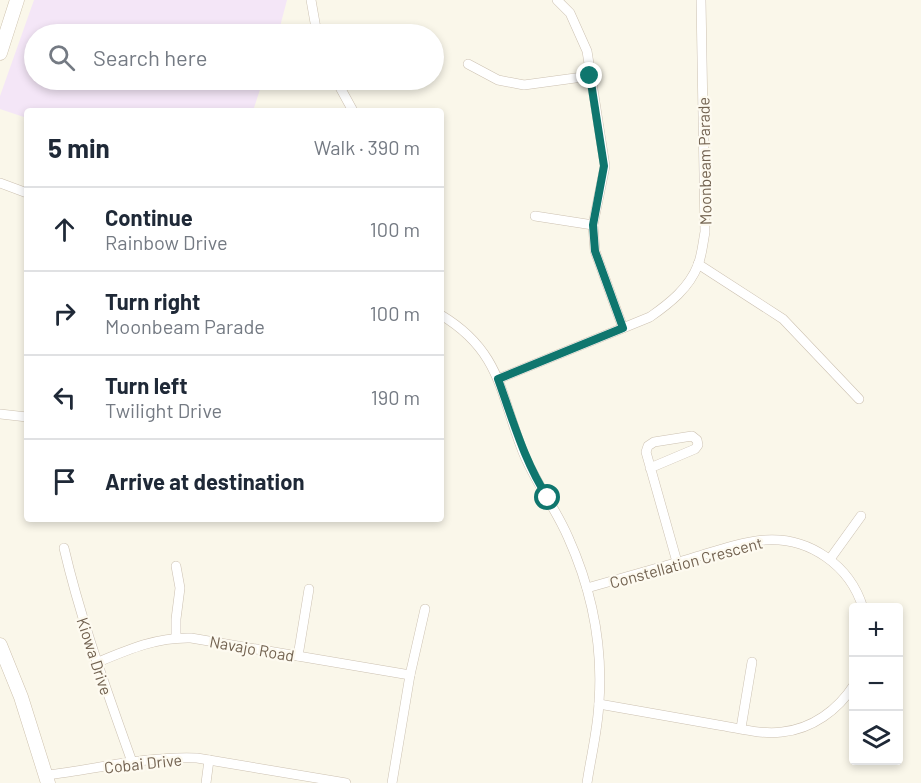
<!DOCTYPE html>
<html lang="en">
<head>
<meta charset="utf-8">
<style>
  :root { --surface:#fff; --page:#f2f2f3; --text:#1f2937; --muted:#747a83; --line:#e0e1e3 }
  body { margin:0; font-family:Barlow,sans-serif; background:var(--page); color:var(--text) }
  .controls { position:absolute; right:18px; bottom:18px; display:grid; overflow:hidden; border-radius:6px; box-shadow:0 3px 9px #0003 }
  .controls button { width:54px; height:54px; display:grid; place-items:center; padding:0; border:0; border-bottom:2px solid var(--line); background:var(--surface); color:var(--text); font:30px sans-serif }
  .stop { position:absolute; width:18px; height:18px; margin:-14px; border:4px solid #0f766e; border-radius:50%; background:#fff }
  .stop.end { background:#0f766e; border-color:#fff; box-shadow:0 2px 6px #0008 }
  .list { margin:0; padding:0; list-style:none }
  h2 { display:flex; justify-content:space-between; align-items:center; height:78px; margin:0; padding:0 24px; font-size:26px }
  h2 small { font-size:20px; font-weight:400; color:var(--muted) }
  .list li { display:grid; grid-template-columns:39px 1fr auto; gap:18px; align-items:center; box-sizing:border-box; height:84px; padding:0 24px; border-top:2px solid var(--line) }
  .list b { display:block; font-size:22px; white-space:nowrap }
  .list p { margin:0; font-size:20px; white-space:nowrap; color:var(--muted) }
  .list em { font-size:20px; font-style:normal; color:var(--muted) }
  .icon { flex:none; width:33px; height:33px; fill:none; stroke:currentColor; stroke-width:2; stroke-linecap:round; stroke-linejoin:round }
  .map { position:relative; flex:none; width:921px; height:783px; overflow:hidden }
  .search { position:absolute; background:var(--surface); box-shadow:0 3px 9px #0003; left:24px; top:24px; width:420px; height:66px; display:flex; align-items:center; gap:15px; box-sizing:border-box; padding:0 21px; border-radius:33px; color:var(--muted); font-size:22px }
  .panel { position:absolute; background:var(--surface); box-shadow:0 3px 9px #0003; left:24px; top:108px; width:420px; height:414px; border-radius:6px }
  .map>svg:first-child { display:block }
  .education { fill:#f4e6f7 }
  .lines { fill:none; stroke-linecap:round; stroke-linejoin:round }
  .street-casing { stroke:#ccc1b1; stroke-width:10 }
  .secondary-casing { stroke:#cec2ae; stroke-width:15 }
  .street { stroke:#fff; stroke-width:9 }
  .secondary { stroke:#fff; stroke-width:14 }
  .route { stroke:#0f766e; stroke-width:8 }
  .labels { text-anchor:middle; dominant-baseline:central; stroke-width:4.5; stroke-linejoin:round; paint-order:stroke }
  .street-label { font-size:16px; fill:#726250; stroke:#fdfaf0 }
</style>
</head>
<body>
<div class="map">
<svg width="921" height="783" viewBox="0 0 921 783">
  <rect width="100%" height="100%" fill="#faf7ea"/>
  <polygon class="education" points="34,0 287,0 278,34 34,34 34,80 263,80 253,111 27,111 27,118 0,109 0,96"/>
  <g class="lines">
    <g class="street-casing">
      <g id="street">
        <polyline points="311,0 317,34"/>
        <polyline points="557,0 570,13 587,51 605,166 593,225 595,251 623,328"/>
        <polyline points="468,64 498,80 524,85 590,76"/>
        <polyline points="336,80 353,111"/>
        <polyline points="0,183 27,193"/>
        <polyline points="535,216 593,225"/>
        <polyline points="698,264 783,319 859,399"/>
        <path d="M 441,315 C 501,351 500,394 523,452 C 535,482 555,507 568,537 C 591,588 603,645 599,702 C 598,729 591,756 587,783"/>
        <path d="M 498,379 L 650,317 C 670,303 689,288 698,265 C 702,255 703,242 705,232 L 701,0"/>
        <polyline points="0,414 27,417"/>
        <polyline points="650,468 695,449 698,445 697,440 692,436 654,442 648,446 646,452 677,562"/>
        <path d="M 64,548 C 81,621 107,691 132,762"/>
        <polyline points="830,559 861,516"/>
        <path d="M 587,588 C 621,578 655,569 689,559 C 713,552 739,542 765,540 C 809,537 850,565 863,608"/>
        <polyline points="176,637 176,619 180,588 176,566"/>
        <polyline points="298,656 309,589"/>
        <path d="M 96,663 C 127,650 156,637 191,638 L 410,675"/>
        <path d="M 599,704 C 639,711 678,718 718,725 C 738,728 762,735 782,732 C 812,729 838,710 854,685"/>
        <polyline points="741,728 752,662"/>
        <path d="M 47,775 C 97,769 146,756 197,758 L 346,783"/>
        <polyline points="206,783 209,760"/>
        <polyline points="392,783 410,675 425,609"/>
      </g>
    </g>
    <g class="secondary-casing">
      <g id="secondary">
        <polyline points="0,53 17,0"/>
        <polyline points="0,645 21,697 48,783"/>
      </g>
    </g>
    <use href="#street" class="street"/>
    <use href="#secondary" class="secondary"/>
  </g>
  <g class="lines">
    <path class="route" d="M 548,498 C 524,461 513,420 498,379 L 623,328 L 595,251 L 593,225 L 604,166 L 590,76"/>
  </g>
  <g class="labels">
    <g class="street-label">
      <text transform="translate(704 161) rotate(-91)">Moonbeam Parade</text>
      <text transform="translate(686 562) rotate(-15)">Constellation Crescent</text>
      <text transform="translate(252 648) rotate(10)">Navajo Road</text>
      <text transform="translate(95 656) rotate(72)">Kiowa Drive</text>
      <text transform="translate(143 763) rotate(-6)">Cobai Drive</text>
    </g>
  </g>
</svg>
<div class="controls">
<button>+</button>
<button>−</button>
<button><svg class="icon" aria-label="layers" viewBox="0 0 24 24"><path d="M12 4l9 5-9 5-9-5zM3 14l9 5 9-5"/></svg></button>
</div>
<div class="stop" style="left:548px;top:498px"></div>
<div class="stop end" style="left:590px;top:76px"></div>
<div class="search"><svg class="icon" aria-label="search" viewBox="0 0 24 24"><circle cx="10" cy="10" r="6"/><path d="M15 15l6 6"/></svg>Search here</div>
<section class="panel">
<h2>5 min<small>Walk · 390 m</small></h2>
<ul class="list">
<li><svg class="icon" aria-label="ahead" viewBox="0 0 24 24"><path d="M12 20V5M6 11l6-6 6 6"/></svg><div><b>Continue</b><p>Rainbow Drive</p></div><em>100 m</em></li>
<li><svg class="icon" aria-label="right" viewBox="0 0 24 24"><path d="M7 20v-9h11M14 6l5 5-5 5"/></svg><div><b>Turn right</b><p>Moonbeam Parade</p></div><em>100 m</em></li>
<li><svg class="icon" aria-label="left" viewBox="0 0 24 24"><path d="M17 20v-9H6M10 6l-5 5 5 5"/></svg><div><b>Turn left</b><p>Twilight Drive</p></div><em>190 m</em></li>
<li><svg class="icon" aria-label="arrive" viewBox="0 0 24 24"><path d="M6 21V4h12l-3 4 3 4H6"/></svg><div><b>Arrive at destination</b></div></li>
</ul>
</section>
</div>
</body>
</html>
